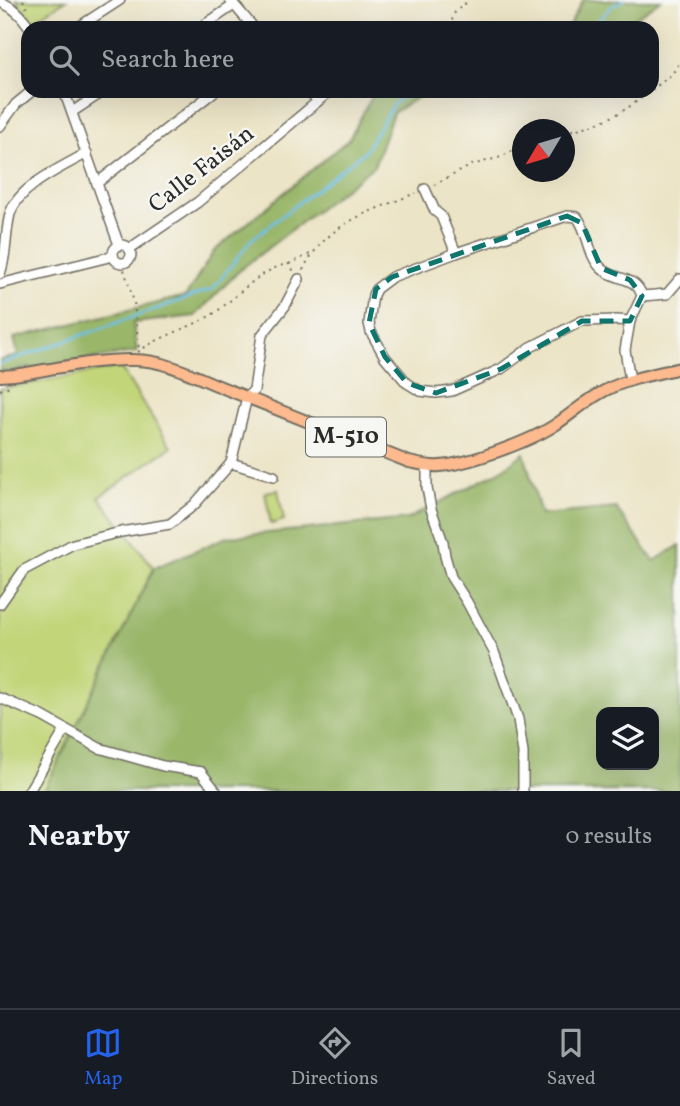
<!DOCTYPE html>
<html lang="en">
<head>
<meta charset="utf-8">
<style>
  :root { --surface:#171b24; --page:#242831; --text:#f1f3f6; --muted:#9ea1a6; --line:#363941; --accent:#2563eb }
  body { margin:0; font-family:Vollkorn,serif; background:var(--page); color:var(--text) }
  .controls { position:absolute; right:21px; bottom:21px; display:grid; overflow:hidden; border-radius:14px; box-shadow:0 7px 28px #0002 }
  .controls button { width:63px; height:63px; display:grid; place-items:center; padding:0; border:0; border-bottom:2px solid var(--line); background:var(--surface); color:var(--text); font:35px sans-serif }
  .compass { position:absolute; left:512px; top:119px; width:63px; height:63px; border-radius:50%; background:var(--surface); box-shadow:0 7px 28px #0002; rotate:232deg }
  .list { margin:0; padding:0; list-style:none }
  h2 { display:flex; justify-content:space-between; align-items:center; height:91px; margin:0; padding:0 28px; font-size:30px }
  h2 small { font-size:23px; font-weight:400; color:var(--muted) }
  .icon { flex:none; width:38px; height:38px; fill:none; stroke:currentColor; stroke-width:2; stroke-linecap:round; stroke-linejoin:round }
  .map { position:relative; flex:none; width:680px; height:791px; overflow:hidden }
  .search { position:absolute; background:var(--surface); box-shadow:0 7px 28px #0002; left:21px; right:21px; top:21px; height:77px; display:flex; align-items:center; gap:18px; box-sizing:border-box; padding:0 24px; border-radius:21px; color:var(--muted); font-size:26px }
  .sheet { height:217px; background:var(--surface) }
  nav { display:flex; justify-content:space-around; align-items:center; box-sizing:border-box; height:98px; border-top:2px solid var(--line); background:var(--surface); font-size:19px; color:var(--muted) }
  nav a { display:grid; justify-items:center; gap:4px }
  nav .on { color:var(--accent) }
  .map>svg:first-child { display:block }
  .green { fill:#c2d579; stroke:#768052; stroke-width:2 }
  .forest { fill:#99b669; stroke:#62704a; stroke-width:2; fill-rule:evenodd }
  .lines { fill:none; stroke-linecap:round; stroke-linejoin:round }
  .stream { stroke:#6bc0e8; stroke-width:2.5 }
  .minor-casing { stroke:#6f6c61; stroke-width:12 }
  .major-casing { stroke:#6f6c61; stroke-width:14 }
  .path { stroke:#6f6c61; stroke-width:2; stroke-dasharray:2 5; stroke-linecap:butt }
  .minor { stroke:#fff; stroke-width:9 }
  .major { stroke:#fcba8e; stroke-width:10 }
  .marked { fill:none; stroke:#0f766e; stroke-width:5; stroke-dasharray:14 9; stroke-linejoin:round }
  .labels { text-anchor:middle; dominant-baseline:central; stroke-width:5; stroke-linejoin:round; paint-order:stroke }
  .shield { fill:#f6f6f2; stroke:#686867; stroke-width:2 }
  .shield-label { font-size:23px; font-weight:bold; fill:#2b2b2b }
  .street-label { font-size:24px; fill:#2b2b2b; stroke:#f6f6f2 }
</style>
</head>
<body>
<div class="map">
<svg width="680" height="791" viewBox="0 0 680 791">
  <rect width="100%" height="100%" fill="#f6f6f2"/>
  <filter id="ink" filterUnits="userSpaceOnUse"><feTurbulence type="fractalNoise" baseFrequency=".0143" numOctaves="2"/><feDisplacementMap in="SourceGraphic" scale="14" xChannelSelector="R" yChannelSelector="G"/><feConvolveMatrix kernelMatrix="1 2 1 2 8 2 1 2 1" color-interpolation-filters="sRGB"/></filter>
  <filter id="wash" filterUnits="userSpaceOnUse"><feTurbulence type="fractalNoise" baseFrequency=".00686" numOctaves="4" result="noise"/><feDisplacementMap in="SourceGraphic" scale="28" xChannelSelector="R" yChannelSelector="G"/><feGaussianBlur stdDeviation="1.57" result="paint"/><feColorMatrix in="noise" values="0 0 0 0 0 0 0 0 0 0 0 0 0 0 0 0 0 1.4 0 .05"/><feComposite in="paint" operator="in"/></filter>
  <g filter="url(#wash)">
    <rect width="100%" height="100%" fill="#ece4c6"/>
    <g class="green">
      <polygon points="16,0 66,0 33,21"/>
      <polygon points="120,367 171,447 99,497 154,568 44,791 0,791 0,389"/>
      <polygon points="278,490 284,520 271,524 265,492"/>
    </g>
    <g class="forest">
      <polygon points="583,0 661,0 620,28 568,28"/>
      <polygon points="375,91 428,91 393,113 374,166 241,269 195,316 133,323 137,352 7,372 0,370 0,360 18,356 14,338 186,296 214,251 349,139"/>
      <path d="M 524,453 L 541,515 L 616,508 L 654,561 L 680,545 L 680,791 L 44,791 L 154,568 L 227,537 L 408,519 L 500,471 ZM 601,712 L 654,712 L 654,765 L 601,765 Z"/>
    </g>
    <g class="lines">
      <g class="stream">
        <polyline points="591,28 612,6 624,0"/>
        <polyline points="0,364 213,289 251,240 365,151 394,103 411,91"/>
      </g>
    </g>
  </g>
  <g filter="url(#ink)">
    <g class="lines">
      <g class="minor-casing">
        <g id="minor">
          <polyline points="230,0 254,28"/>
          <path d="M 0,2 C 14,7 22,16 30,28"/>
          <polyline points="77,28 120,0"/>
          <polyline points="200,28 234,5"/>
          <polyline points="64,91 119,245"/>
          <polyline points="309,91 318,101"/>
          <polyline points="72,112 104,91"/>
          <polyline points="0,126 16,104 32,91"/>
          <polyline points="97,183 215,91"/>
          <polyline points="425,189 435,211 441,216 456,253"/>
          <circle cx="122" cy="254" r="9"/>
          <polyline points="129,249 198,202 330,91"/>
          <path d="M 0,274 C 7,255 5,234 10,214 C 18,186 63,167 87,153"/>
          <polyline points="0,284 113,256"/>
          <polyline points="642,296 667,294 680,279"/>
          <path d="M 630,321 L 617,320 L 582,321 L 531,347 L 501,369 L 452,391 L 436,393 L 420,391 L 407,383 L 385,357 L 371,332 L 369,323 L 373,295 L 376,289 L 392,277 L 456,253 L 567,216 L 577,217 C 589,232 587,254 601,268 C 615,281 636,275 642,296 L 630,321 L 625,350 L 630,380"/>
          <polyline points="231,463 274,476"/>
          <polyline points="427,466 427,488 431,509 443,542 445,556 451,577 467,602 494,652 518,719 523,753 523,791"/>
          <polyline points="0,604 24,570 73,544 121,532 170,524 194,505 231,463 247,397 254,390 262,335 285,306 299,279"/>
          <polyline points="0,698 42,716 99,748 163,766 201,772 216,791"/>
          <polyline points="29,791 65,730"/>
        </g>
      </g>
      <g class="major-casing">
        <path id="major" d="M 0,376 L 14,375 C 54,369 95,359 135,360 C 166,360 198,378 226,389 C 287,413 348,438 409,462 C 419,464 429,467 440,466 C 469,464 531,441 555,425 C 573,413 589,398 608,389 C 631,378 656,374 680,368"/>
      </g>
      <g class="path">
        <polyline points="23,0 28,11"/>
        <polyline points="440,28 452,20 455,12 469,0"/>
        <polyline points="652,90 672,74 680,62"/>
        <path d="M 564,132 C 602,124 621,115 650,91"/>
        <polyline points="434,185 472,165 501,157 522,146"/>
        <polyline points="122,263 134,302 139,350"/>
        <polyline points="289,264 310,254"/>
        <path d="M 303,270 C 327,222 370,212 416,193"/>
        <path d="M 138,352 C 161,335 192,328 216,312 C 238,296 261,268 289,264 L 295,273"/>
        <polyline points="0,390 12,385"/>
      </g>
      <use href="#minor" class="minor"/>
      <use href="#major" class="major"/>
    </g>
  </g>
  <path class="marked" d="M 567,216 L 582,223 L 601,268 L 630,280 L 642,296 L 630,321 L 582,321 L 501,369 L 436,393 L 407,383 L 385,357 L 369,323 L 376,289 L 392,277 Z"/>
  <g class="labels">
    <rect class="shield" x="306" y="417.5" width="80" height="39" rx="5"/>
    <g class="shield-label">
      <text x="346" y="437">M-510</text>
    </g>
    <g class="street-label">
      <text transform="translate(202 170) rotate(-38)">Calle Faisán</text>
    </g>
  </g>
</svg>
<div class="controls">
<button><svg class="icon" aria-label="layers" viewBox="0 0 24 24"><path d="M12 4l9 5-9 5-9-5zM3 14l9 5 9-5"/></svg></button>
</div>
<svg class="compass" viewBox="-18 -18 36 36"><path d="M0-13l5 13h-10z" fill="#e53935"/><path d="M0 13l5-13h-10z" fill="#9ea1a6"/></svg>
<div class="search"><svg class="icon" aria-label="search" viewBox="0 0 24 24"><circle cx="10" cy="10" r="6"/><path d="M15 15l6 6"/></svg>Search here</div>
</div>
<section class="sheet">
<h2>Nearby<small>0 results</small></h2>
<ul class="list">
</ul>
</section>
<nav>
<a class="on"><svg class="icon" aria-label="map" viewBox="0 0 24 24"><path d="M3 6l6-2 6 2 6-2v14l-6 2-6-2-6 2zM9 4v14M15 6v14"/></svg>Map</a>
<a><svg class="icon" aria-label="directions" viewBox="0 0 24 24"><path d="M12 3l9 9-9 9-9-9zM9 14v-3h6M13 9l2 2-2 2"/></svg>Directions</a>
<a><svg class="icon" aria-label="saved" viewBox="0 0 24 24"><path d="M7 4h10v16l-5-4-5 4z"/></svg>Saved</a>
</nav>
</body>
</html>
